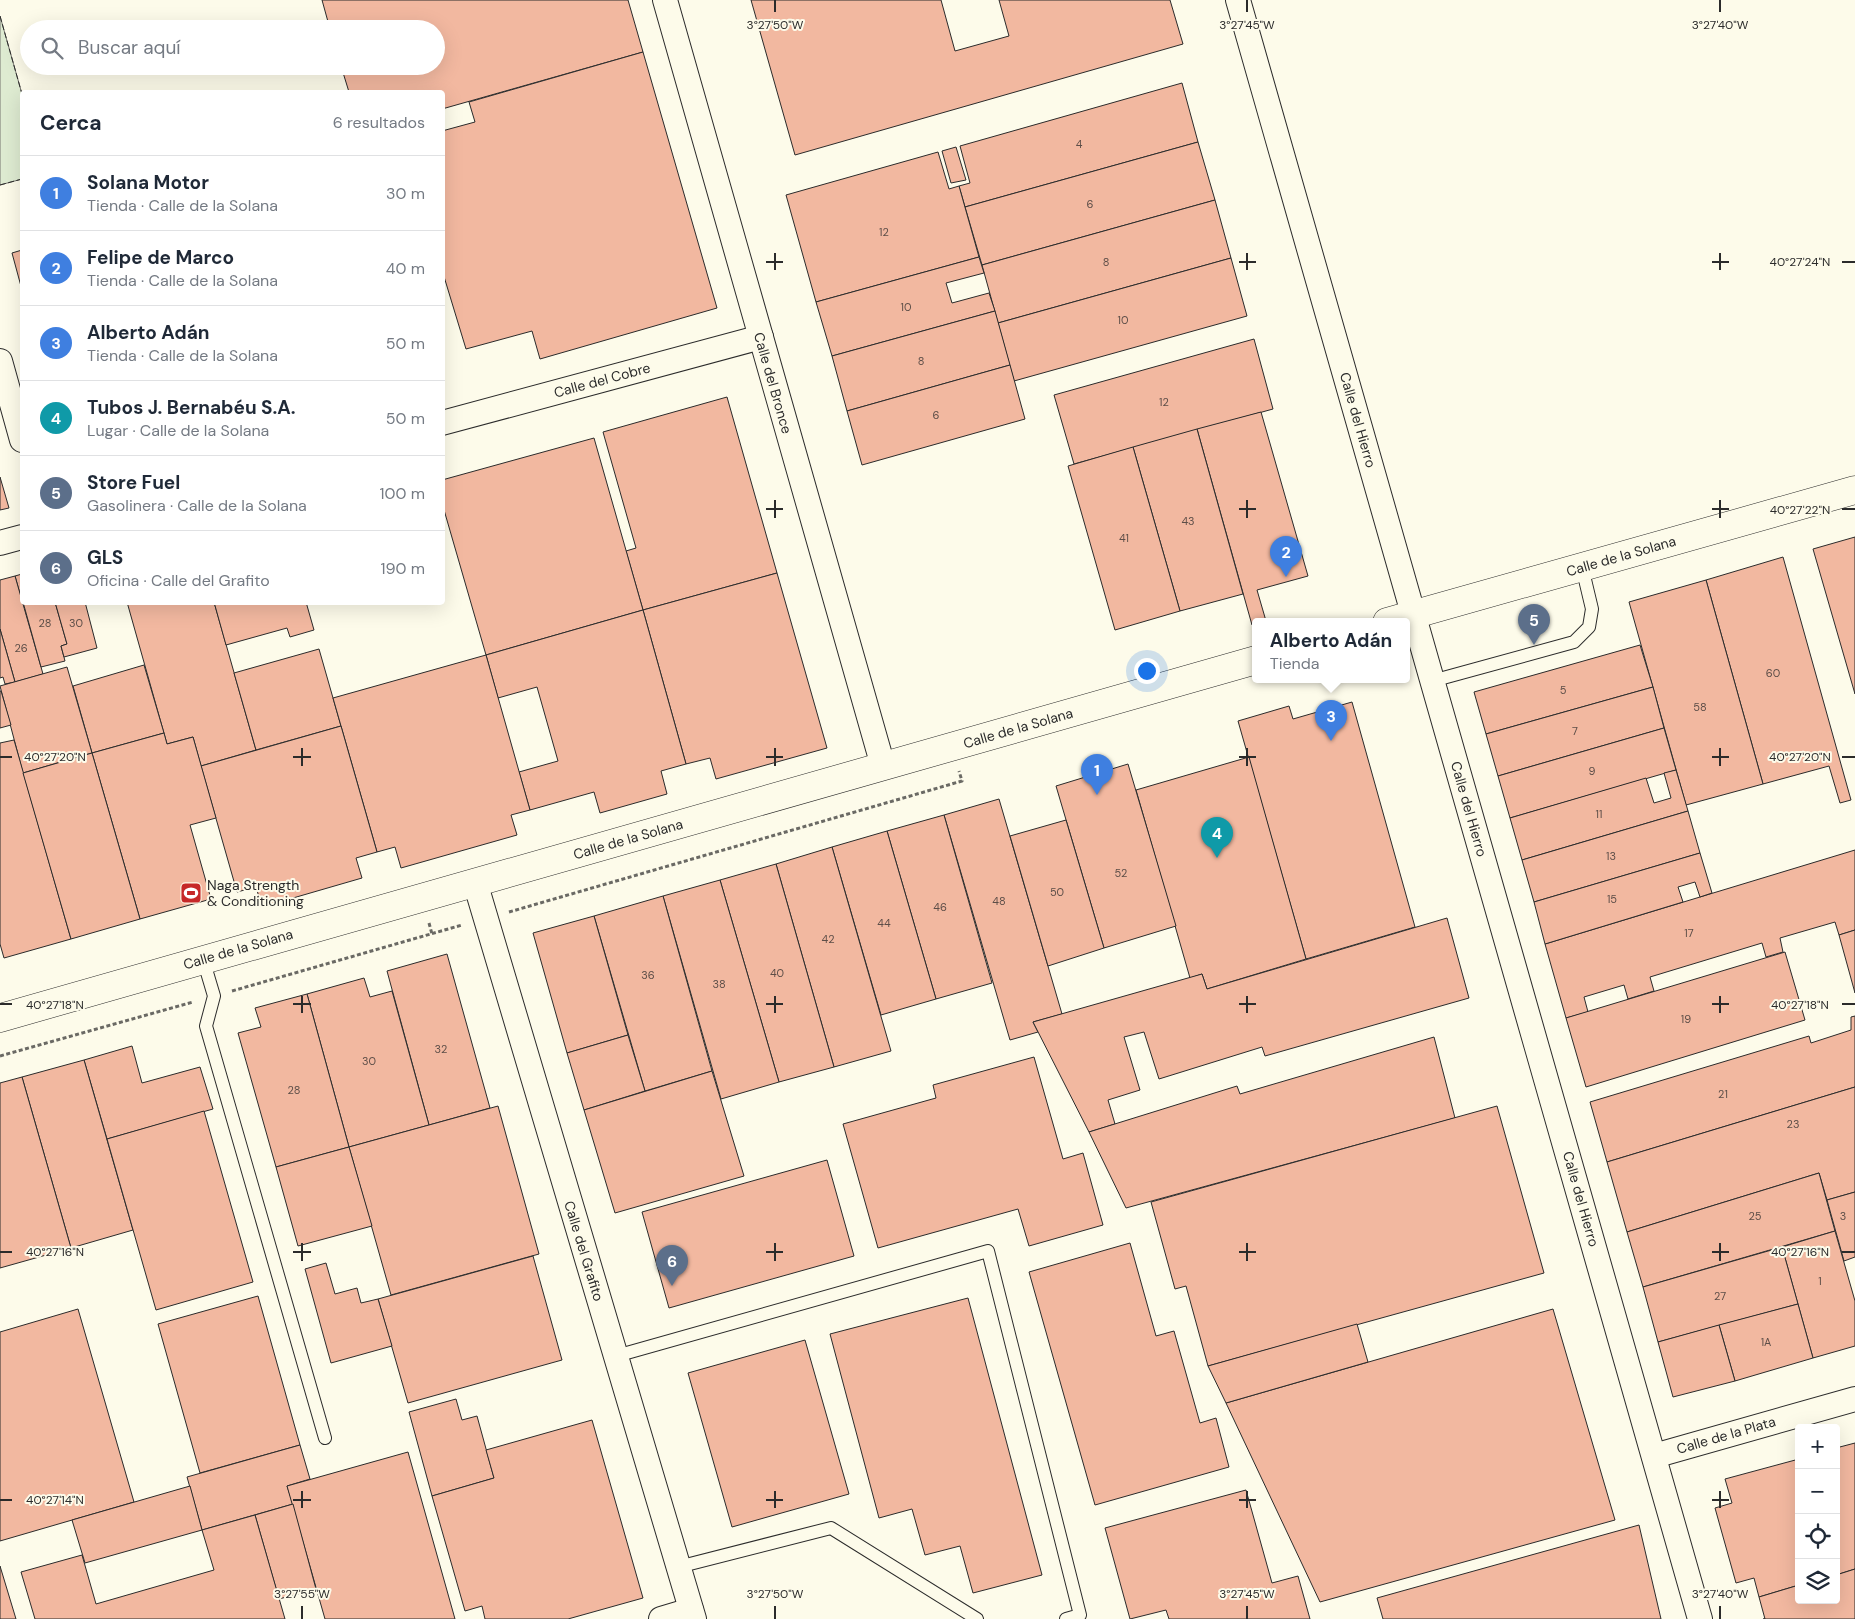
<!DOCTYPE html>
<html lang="es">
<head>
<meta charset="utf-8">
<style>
  :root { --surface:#fff; --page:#f6f6f7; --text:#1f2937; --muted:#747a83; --line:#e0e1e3; --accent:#0b8043 }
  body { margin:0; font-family:"DM Sans",sans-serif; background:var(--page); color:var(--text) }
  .controls { position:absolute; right:15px; bottom:15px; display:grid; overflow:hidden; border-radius:5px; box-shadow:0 5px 20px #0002 }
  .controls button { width:45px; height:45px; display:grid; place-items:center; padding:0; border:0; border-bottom:1px solid var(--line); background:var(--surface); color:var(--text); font:25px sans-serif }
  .you { position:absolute; left:1146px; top:670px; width:18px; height:18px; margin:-12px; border:4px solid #fff; border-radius:50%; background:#1a73e8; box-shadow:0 0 0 8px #1a73e833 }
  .badge { display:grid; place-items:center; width:32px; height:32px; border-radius:50%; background:var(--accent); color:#fff; font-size:16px; font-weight:700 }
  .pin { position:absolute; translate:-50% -41px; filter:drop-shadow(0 1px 2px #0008) }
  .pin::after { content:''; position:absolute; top:26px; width:18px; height:15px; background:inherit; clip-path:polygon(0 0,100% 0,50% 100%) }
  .popup { position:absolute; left:1252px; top:618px; width:158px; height:65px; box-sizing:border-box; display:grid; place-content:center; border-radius:5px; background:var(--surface); filter:drop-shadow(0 1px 4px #0005); font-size:16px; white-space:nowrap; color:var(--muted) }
  .popup b { font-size:19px; color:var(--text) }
  .popup::after { content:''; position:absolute; left:50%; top:100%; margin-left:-10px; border:10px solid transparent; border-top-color:var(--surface) }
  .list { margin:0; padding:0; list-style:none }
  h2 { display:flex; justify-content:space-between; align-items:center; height:65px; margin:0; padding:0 20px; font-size:21px }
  h2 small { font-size:16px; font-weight:400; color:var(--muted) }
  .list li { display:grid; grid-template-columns:32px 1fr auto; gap:15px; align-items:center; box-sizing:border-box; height:75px; padding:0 20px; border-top:1px solid var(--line) }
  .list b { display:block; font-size:19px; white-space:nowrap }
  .list p { margin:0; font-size:16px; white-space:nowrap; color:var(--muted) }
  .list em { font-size:16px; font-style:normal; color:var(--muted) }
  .icon { flex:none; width:28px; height:28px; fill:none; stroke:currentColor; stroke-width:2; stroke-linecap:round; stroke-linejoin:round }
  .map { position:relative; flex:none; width:1855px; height:1619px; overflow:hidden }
  .search { position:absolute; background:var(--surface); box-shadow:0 5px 20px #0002; left:20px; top:20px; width:425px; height:55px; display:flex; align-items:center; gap:12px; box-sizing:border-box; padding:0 18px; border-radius:28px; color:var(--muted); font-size:19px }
  .panel { position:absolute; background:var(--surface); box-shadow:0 5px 20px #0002; left:20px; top:90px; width:425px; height:515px; border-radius:5px }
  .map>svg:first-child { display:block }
  .green { fill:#deebd1; stroke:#74746e }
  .building { fill:#f2b8a0; stroke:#2b2b2b }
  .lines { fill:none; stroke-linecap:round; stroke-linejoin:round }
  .service-casing { stroke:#2b2b2b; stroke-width:14 }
  .minor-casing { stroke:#2b2b2b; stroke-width:26 }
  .tertiary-casing { stroke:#2b2b2b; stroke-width:29 }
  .path { stroke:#6a6964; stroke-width:3; stroke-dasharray:4 2.5; stroke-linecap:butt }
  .service { stroke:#fdfbea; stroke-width:12 }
  .minor { stroke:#fdfbea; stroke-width:24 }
  .tertiary { stroke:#fdfbea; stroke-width:28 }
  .fence { stroke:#2b2b2b; stroke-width:1; stroke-dasharray:6 2.5; stroke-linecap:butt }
  .ticks { fill:none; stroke:#2b2b2b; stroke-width:2 }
  .labels { text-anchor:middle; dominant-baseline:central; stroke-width:4; stroke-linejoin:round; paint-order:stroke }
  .number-label { font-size:11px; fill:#5d4e48 }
  .street-label { font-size:14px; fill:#2b2b2b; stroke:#fdfbea }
  .poi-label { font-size:14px; fill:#2b2b2b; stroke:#fdfbea; text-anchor:start }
  .ticks-label { font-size:12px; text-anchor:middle; fill:#2b2b2b; stroke:#fdfbea; stroke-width:4; stroke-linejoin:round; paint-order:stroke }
</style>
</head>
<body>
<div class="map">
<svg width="1855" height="1619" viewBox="0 0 1855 1619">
  <rect width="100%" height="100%" fill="#fdfbea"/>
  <polygon class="green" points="0,16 22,94 22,179 0,185"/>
  <g class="building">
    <polygon points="322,0 628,0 643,52 442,109 442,92 349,92 341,66 436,66 436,29 330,29"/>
    <polygon points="751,0 941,0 955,51 1009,36 999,0 1170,0 1183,44 795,155"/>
    <polygon points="643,52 717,308 540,359 532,331 466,349 442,270 442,131 475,122 469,102"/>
    <polygon points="1182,83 1198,142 965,207 959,186 970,183 960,146"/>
    <polygon points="1198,142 1215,200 982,265 965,207"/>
    <polygon points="956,147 966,180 951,183 942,151"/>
    <polygon points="938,152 949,189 959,186 979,257 816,302 786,195"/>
    <polygon points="1215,200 1231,258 998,323 982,265"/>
    <polygon points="22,250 22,290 12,253"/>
    <polygon points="979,257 984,273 946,283 952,303 989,293 995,311 832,356 816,302"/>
    <polygon points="1231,258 1247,316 1014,381 998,323"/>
    <polygon points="995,311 1010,365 847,411 832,356"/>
    <polygon points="1254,339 1273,409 1074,464 1054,395"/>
    <polygon points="1010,365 1025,419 862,465 847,411"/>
    <polygon points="727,397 777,573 643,610 626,551 636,548 603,432"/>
    <polygon points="1261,412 1308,576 1257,590 1266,621 1256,622 1252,625 1197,429"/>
    <polygon points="1197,429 1243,594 1180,611 1133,447"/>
    <polygon points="594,438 643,610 486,655 442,503 442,480"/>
    <polygon points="1133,447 1180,611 1115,630 1068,466"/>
    <polygon points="0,477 9,508 0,510"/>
    <polygon points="1855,537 1855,694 1813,549"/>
    <polygon points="1783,557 1851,800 1840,803 1829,766 1763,784 1706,580"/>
    <polygon points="777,573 827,748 716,779 710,758 686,764 643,610"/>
    <polygon points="22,574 22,601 15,576"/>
    <polygon points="15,576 43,674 15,682 0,629 0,580"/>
    <polygon points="1706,580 1763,784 1686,805 1629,602"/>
    <polygon points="23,602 55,602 67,644 61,646 65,661 41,667"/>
    <polygon points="55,602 85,602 97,648 64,657 61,646 67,644"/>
    <polygon points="127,602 214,602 256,750 201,766 193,737 167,744"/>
    <polygon points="214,602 306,602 314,630 290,637 287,628 226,645"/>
    <polygon points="643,610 686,764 661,771 667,794 600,813 594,792 530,810 519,772 558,761 537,687 498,698 486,655"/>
    <polygon points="0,629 15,682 5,684 3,677 0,678"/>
    <polygon points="1640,645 1653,687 1486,734 1474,692"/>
    <polygon points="319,649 341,726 256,750 234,673"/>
    <polygon points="486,655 530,810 511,815 517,835 401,868 395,847 377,852 333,698"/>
    <polygon points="144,665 164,733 92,753 73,686"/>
    <polygon points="67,667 92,753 23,773 0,686"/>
    <polygon points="1653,687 1664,728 1498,776 1486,734"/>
    <polygon points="0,691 1,691 11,725 0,728"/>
    <polygon points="1352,702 1415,927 1306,959 1238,721 1289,706 1293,719"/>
    <polygon points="341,726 377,852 356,858 362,878 262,907 256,887 237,892 201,766"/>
    <polygon points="1664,728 1676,770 1510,818 1498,776"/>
    <polygon points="164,733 167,744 193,737 216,818 190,825 211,899 140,919 92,753"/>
    <polygon points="14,740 71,939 4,958 0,944 0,743"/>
    <polygon points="92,753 140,919 71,939 23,773"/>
    <polygon points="1249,757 1306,959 1207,989 1202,974 1190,978 1136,790"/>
    <polygon points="1128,764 1176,926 1104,948 1056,786"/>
    <polygon points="1676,770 1688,811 1522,860 1510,818 1646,778 1654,803 1671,798 1664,773"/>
    <polygon points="999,799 1062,1014 1033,1022 1038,1032 1010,1040 944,815"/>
    <polygon points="1688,811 1700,853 1534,902 1522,860"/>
    <polygon points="944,815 992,983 936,999 887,831"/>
    <polygon points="1066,820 1104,948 1048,966 1010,836"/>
    <polygon points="887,831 936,999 881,1015 832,847"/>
    <polygon points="832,847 891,1051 834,1067 776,864"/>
    <polygon points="1855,850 1855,930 1839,935 1835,922 1780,938 1783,952 1766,957 1762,943 1650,977 1654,991 1628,999 1624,985 1584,997 1588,1012 1566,1018 1545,944"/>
    <polygon points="1700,853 1712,893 1700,897 1695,882 1678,887 1683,902 1545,944 1534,902"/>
    <polygon points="776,864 834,1067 779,1082 720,880"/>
    <polygon points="720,880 779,1082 721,1099 663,896"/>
    <polygon points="663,896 712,1071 645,1091 594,916"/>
    <polygon points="594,916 628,1035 567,1053 533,933"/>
    <polygon points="1447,918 1469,998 1265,1056 1262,1047 1159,1079 1144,1032 1124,1037 1140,1090 1108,1100 1115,1124 1089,1132 1033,1022 1202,974 1207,989"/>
    <polygon points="1855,930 1855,993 1839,935"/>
    <polygon points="1785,952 1805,1020 1586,1087 1566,1018"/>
    <polygon points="447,954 490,1108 429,1125 387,971"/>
    <polygon points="364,978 370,997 392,991 429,1125 349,1147 307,994"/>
    <polygon points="307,994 349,1147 276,1167 238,1033 261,1027 255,1008"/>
    <polygon points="1855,1016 1855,1087 1607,1162 1590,1102 1809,1036 1811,1043 1851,1030 1851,1017"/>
    <polygon points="628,1035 645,1091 584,1110 567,1053"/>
    <polygon points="1434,1037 1455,1118 1126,1208 1089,1132 1237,1086 1240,1094"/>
    <polygon points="132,1046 142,1083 200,1067 213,1109 107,1139 84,1060"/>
    <polygon points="1034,1057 1063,1159 1083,1153 1103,1225 1029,1246 1018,1209 878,1248 843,1124 936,1098 933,1085"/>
    <polygon points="84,1060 133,1230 71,1248 22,1077"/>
    <polygon points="712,1071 744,1176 615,1213 584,1110"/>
    <polygon points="22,1077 71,1248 0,1268 0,1083"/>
    <polygon points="1855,1087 1855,1192 1827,1200 1819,1173 1627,1232 1607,1162"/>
    <polygon points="498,1106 539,1254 391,1295 349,1147"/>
    <polygon points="1497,1106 1544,1273 1208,1366 1186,1286 1175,1289 1151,1202"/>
    <polygon points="204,1111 253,1282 156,1310 107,1139"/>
    <polygon points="349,1147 372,1226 298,1246 276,1167"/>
    <polygon points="827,1160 854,1256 669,1308 642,1212"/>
    <polygon points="1819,1173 1835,1231 1643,1287 1627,1232"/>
    <polygon points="1855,1192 1855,1257 1844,1261 1827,1200"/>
    <polygon points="1835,1231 1855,1301 1855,1346 1813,1358 1782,1247"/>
    <polygon points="1130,1243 1156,1336 1174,1331 1200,1423 1216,1418 1229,1467 1095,1505 1029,1272"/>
    <polygon points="1782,1247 1798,1304 1658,1342 1643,1287"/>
    <polygon points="533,1256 562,1360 408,1403 378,1299"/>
    <polygon points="326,1263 335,1294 357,1288 361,1303 378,1299 392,1346 331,1363 305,1269"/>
    <polygon points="258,1296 300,1445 200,1473 158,1324"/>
    <polygon points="968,1298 1042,1575 973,1593 960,1546 925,1555 912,1509 879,1518 830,1334"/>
    <polygon points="1798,1304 1813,1358 1735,1381 1719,1325"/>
    <polygon points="78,1309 134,1502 0,1541 0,1332"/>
    <polygon points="1553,1309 1615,1520 1320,1602 1226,1403"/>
    <polygon points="1357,1324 1368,1362 1226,1403 1208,1366"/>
    <polygon points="1719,1325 1735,1381 1673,1397 1658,1342"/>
    <polygon points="805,1340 849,1494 732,1527 688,1373"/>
    <polygon points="456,1399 462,1420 477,1416 494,1478 432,1496 409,1412"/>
    <polygon points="592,1420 643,1598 568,1619 485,1619 482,1606 465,1611 432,1496 494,1478 486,1450"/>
    <polygon points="1855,1443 1855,1569 1836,1575 1836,1448"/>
    <polygon points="300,1445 310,1479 287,1486 293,1504 202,1530 187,1477"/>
    <polygon points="408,1452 455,1619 325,1619 287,1486"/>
    <polygon points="1799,1459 1799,1585 1759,1597 1754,1578 1736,1583 1715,1508 1732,1503 1725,1479"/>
    <polygon points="190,1486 202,1530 85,1563 72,1520"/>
    <polygon points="1246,1490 1272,1583 1298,1576 1310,1619 1169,1619 1166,1610 1130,1619 1105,1528"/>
    <polygon points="293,1504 316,1589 279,1599 255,1515"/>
    <polygon points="255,1515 285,1619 35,1619 21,1572 82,1555 96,1604 214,1570 202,1530"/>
    <polygon points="1639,1525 1661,1619 1383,1619 1377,1598"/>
    <polygon points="0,1566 16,1619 0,1619"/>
    <polygon points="1855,1569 1855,1619 1763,1619 1765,1619 1759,1597 1799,1585 1799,1600 1836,1600 1836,1575"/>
  </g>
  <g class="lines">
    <g class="service-casing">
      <g id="service">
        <polyline points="1432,681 1574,642 1589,627 1592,609 1582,567"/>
        <polyline points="203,959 214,996 206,1026 325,1438"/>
        <polyline points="616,1356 988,1251 1080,1615 1066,1619"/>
        <polyline points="678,1567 831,1528 977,1619"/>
      </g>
    </g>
    <g class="minor-casing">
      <g id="minor">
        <polyline points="665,0 883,766"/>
        <polyline points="1238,0 1700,1619"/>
        <polyline points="0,361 22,440"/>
        <polyline points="442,423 761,337"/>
        <polyline points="0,543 22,537"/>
        <polyline points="475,882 694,1619"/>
        <polyline points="1654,1456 1855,1399"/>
        <polyline points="661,1619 691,1610"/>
      </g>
    </g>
    <g class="tertiary-casing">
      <g id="tertiary">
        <polyline points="1387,622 1855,490"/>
        <polyline points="0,1018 1256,660"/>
      </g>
    </g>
    <g class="path">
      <polyline points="509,912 962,781 959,771"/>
      <polyline points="429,923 432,934"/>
      <polyline points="232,991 462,925"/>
      <polyline points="0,1056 193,1002"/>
    </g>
    <use href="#service" class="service"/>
    <use href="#minor" class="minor"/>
    <use href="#tertiary" class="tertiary"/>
    <g class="fence">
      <polyline points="0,16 22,94"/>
      <polyline points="0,185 22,179"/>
    </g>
  </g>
  <path class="ticks" d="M 775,0 L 775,12M 1247,0 L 1247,12M 1720,0 L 1720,12M 775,253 L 775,270M 1247,253 L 1247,270M 1720,253 L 1720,270M 766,262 L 783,262M 1239,262 L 1256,262M 1712,262 L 1729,262M 1842,262 L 1855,262M 775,500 L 775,518M 1247,500 L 1247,518M 1720,500 L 1720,518M 766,509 L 783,509M 1239,509 L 1256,509M 1712,509 L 1729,509M 1842,509 L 1855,509M 302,748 L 302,766M 775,748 L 775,766M 1247,748 L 1247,766M 1720,748 L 1720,766M 0,757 L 12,757M 293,757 L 311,757M 766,757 L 783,757M 1239,757 L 1256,757M 1712,757 L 1729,757M 1842,757 L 1855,757M 302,996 L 302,1013M 775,996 L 775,1013M 1247,996 L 1247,1013M 1720,996 L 1720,1013M 0,1004 L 12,1004M 293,1004 L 311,1004M 766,1004 L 783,1004M 1239,1004 L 1256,1004M 1712,1004 L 1729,1004M 1842,1004 L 1855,1004M 302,1243 L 302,1261M 775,1243 L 775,1261M 1247,1243 L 1247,1261M 1720,1243 L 1720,1261M 0,1252 L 12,1252M 293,1252 L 311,1252M 766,1252 L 783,1252M 1239,1252 L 1256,1252M 1712,1252 L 1729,1252M 1842,1252 L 1855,1252M 302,1491 L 302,1508M 775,1491 L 775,1508M 1247,1491 L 1247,1508M 1720,1491 L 1720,1508M 0,1500 L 12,1500M 293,1500 L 311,1500M 766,1500 L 783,1500M 1239,1500 L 1256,1500M 1712,1500 L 1729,1500M 302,1606 L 302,1619M 775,1606 L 775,1619M 1247,1606 L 1247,1619M 1720,1606 L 1720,1619"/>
  <defs>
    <g id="stadium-square" transform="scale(1.125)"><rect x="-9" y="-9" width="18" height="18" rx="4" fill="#c62828" stroke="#fdfbea"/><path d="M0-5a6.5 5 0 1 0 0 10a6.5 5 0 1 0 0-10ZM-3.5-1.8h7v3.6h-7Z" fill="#fff"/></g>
  </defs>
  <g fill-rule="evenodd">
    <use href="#stadium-square" x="191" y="893"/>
  </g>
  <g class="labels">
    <g class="number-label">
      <text x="1079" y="144">4</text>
      <text x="1090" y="204">6</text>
      <text x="884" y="232">12</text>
      <text x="1106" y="262">8</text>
      <text x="906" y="307">10</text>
      <text x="1123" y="320">10</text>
      <text x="921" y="361">8</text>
      <text x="1164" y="402">12</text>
      <text x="936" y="415">6</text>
      <text x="1188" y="521">43</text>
      <text x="1124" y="538">41</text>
      <text x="45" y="623">28</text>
      <text x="76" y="623">30</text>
      <text x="21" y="648">26</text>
      <text x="1773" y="673">60</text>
      <text x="1563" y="690">5</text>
      <text x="1700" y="707">58</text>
      <text x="1575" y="731">7</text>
      <text x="1592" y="771">9</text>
      <text x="1599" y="814">11</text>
      <text x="1611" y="856">13</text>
      <text x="1121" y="873">52</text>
      <text x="1057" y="892">50</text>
      <text x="1612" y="899">15</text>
      <text x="999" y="901">48</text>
      <text x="940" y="907">46</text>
      <text x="884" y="923">44</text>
      <text x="1689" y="933">17</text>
      <text x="828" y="939">42</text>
      <text x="777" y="973">40</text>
      <text x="648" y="975">36</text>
      <text x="719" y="984">38</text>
      <text x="1686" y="1019">19</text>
      <text x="441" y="1049">32</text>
      <text x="369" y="1061">30</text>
      <text x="294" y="1090">28</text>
      <text x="1723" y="1094">21</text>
      <text x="1793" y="1124">23</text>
      <text x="1755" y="1216">25</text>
      <text x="1843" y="1216">3</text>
      <text x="1820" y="1281">1</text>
      <text x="1720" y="1296">27</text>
      <text x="1766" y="1342">1A</text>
    </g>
    <g class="street-label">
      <text transform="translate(602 380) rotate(-15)">Calle del Cobre</text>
      <text transform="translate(773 383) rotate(74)">Calle del Bronce</text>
      <text transform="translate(1358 420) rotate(74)">Calle del Hierro</text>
      <text transform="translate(1621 556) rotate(-16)">Calle de la Solana</text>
      <text transform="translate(1018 728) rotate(-16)">Calle de la Solana</text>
      <text transform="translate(1469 809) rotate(74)">Calle del Hierro</text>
      <text transform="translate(628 839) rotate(-16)">Calle de la Solana</text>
      <text transform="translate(238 949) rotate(-16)">Calle de la Solana</text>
      <text transform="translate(1581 1199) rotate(74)">Calle del Hierro</text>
      <text transform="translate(584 1251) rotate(73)">Calle del Grafito</text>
      <text transform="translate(1726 1435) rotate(-16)">Calle de la Plata</text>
    </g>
    <g class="poi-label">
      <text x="207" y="885">Naga Strength<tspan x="207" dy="16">&amp; Conditioning</tspan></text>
    </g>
  </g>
  <g class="ticks-label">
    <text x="775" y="29">3°27'50"W</text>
    <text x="1247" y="29">3°27'45"W</text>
    <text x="1720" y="29">3°27'40"W</text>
    <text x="1800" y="266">40°27'24"N</text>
    <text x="1800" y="514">40°27'22"N</text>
    <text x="55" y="761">40°27'20"N</text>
    <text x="1800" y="761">40°27'20"N</text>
    <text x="55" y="1009">40°27'18"N</text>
    <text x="1800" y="1009">40°27'18"N</text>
    <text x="55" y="1256">40°27'16"N</text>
    <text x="1800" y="1256">40°27'16"N</text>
    <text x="55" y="1504">40°27'14"N</text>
    <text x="302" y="1598">3°27'55"W</text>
    <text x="775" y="1598">3°27'50"W</text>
    <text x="1247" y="1598">3°27'45"W</text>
    <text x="1720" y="1598">3°27'40"W</text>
  </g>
</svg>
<div class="controls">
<button>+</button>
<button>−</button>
<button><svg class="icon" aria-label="locate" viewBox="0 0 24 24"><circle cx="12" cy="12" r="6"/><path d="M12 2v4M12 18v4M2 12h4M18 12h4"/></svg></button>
<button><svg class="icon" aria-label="layers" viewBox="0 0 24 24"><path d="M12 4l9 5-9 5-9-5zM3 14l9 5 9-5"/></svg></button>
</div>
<div class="you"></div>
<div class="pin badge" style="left:1097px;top:795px;background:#3f7fe0">1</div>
<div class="pin badge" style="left:1286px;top:577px;background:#3f7fe0">2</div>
<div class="pin badge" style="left:1331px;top:741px;background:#3f7fe0">3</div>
<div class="popup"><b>Alberto Adán</b>Tienda</div>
<div class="pin badge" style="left:1217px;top:858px;background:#0f9aa8">4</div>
<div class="pin badge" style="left:1534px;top:645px;background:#5c6f8a">5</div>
<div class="pin badge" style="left:672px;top:1286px;background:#5c6f8a">6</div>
<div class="search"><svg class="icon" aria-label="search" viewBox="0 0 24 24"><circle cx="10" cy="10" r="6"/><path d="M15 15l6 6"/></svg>Buscar aquí</div>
<section class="panel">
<h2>Cerca<small>6 resultados</small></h2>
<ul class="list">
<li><span class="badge" style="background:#3f7fe0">1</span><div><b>Solana Motor</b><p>Tienda · Calle de la Solana</p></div><em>30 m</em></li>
<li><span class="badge" style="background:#3f7fe0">2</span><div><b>Felipe de Marco</b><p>Tienda · Calle de la Solana</p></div><em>40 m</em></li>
<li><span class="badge" style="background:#3f7fe0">3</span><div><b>Alberto Adán</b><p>Tienda · Calle de la Solana</p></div><em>50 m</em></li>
<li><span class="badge" style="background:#0f9aa8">4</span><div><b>Tubos J. Bernabéu S.A.</b><p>Lugar · Calle de la Solana</p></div><em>50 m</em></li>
<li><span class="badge" style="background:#5c6f8a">5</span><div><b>Store Fuel</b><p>Gasolinera · Calle de la Solana</p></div><em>100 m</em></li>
<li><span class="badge" style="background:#5c6f8a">6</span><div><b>GLS</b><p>Oficina · Calle del Grafito</p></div><em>190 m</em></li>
</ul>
</section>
</div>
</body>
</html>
